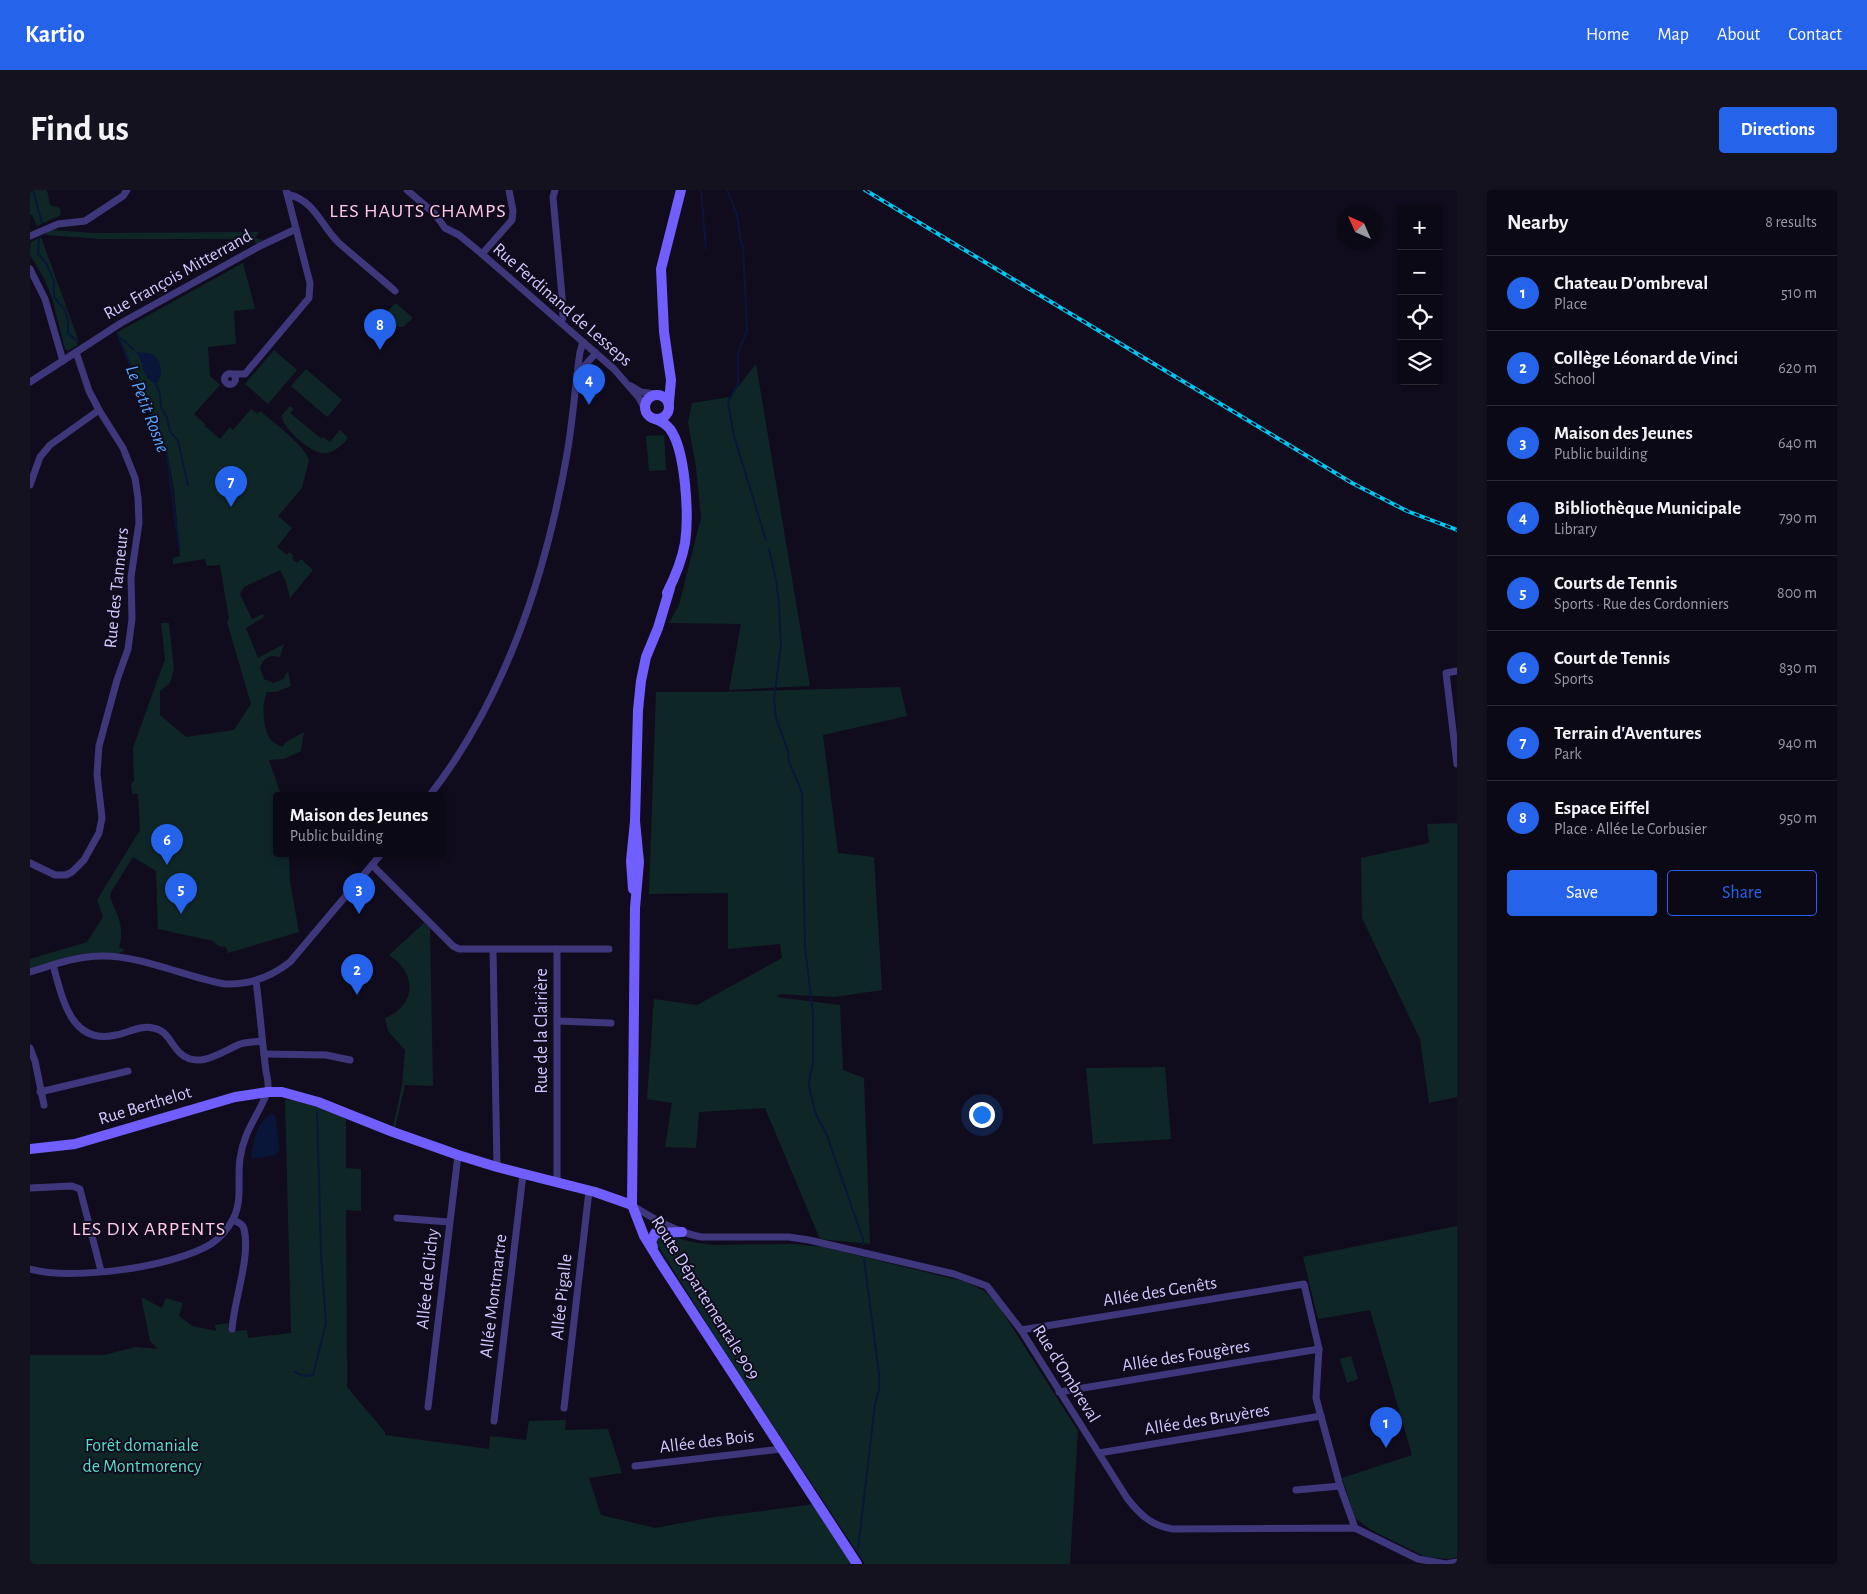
<!DOCTYPE html>
<html lang="en">
<head>
<meta charset="utf-8">
<style>
  :root { --surface:#0c0916; --page:#15121f; --text:#f1f3f6; --muted:#9a9aa1; --line:#2c2a35; --accent:#2563eb }
  body { margin:0; font-family:"Alegreya Sans",sans-serif; background:var(--page); color:var(--text) }
  .controls { position:absolute; right:15px; top:15px; display:grid; overflow:hidden; border-radius:5px; box-shadow:0 1px 4px #0004 }
  .controls button { width:45px; height:45px; display:grid; place-items:center; padding:0; border:0; border-bottom:1px solid var(--line); background:var(--surface); color:var(--text); font:25px sans-serif }
  .compass { position:absolute; left:1307px; top:15px; width:45px; height:45px; border-radius:50%; background:var(--surface); box-shadow:0 1px 4px #0004; rotate:315deg }
  .you { position:absolute; left:951px; top:924px; width:18px; height:18px; margin:-12px; border:4px solid #fff; border-radius:50%; background:#1a73e8; box-shadow:0 0 0 8px #1a73e833 }
  .badge { display:grid; place-items:center; width:32px; height:32px; border-radius:50%; background:var(--accent); color:#fff; font-size:16px; font-weight:700 }
  .pin { position:absolute; translate:-50% -41px; filter:drop-shadow(0 1px 2px #0008) }
  .pin::after { content:''; position:absolute; top:26px; width:18px; height:15px; background:inherit; clip-path:polygon(0 0,100% 0,50% 100%) }
  .popup { position:absolute; left:243px; top:602px; width:172px; height:65px; box-sizing:border-box; display:grid; place-content:center; border-radius:5px; background:var(--surface); filter:drop-shadow(0 1px 4px #0005); font-size:16px; white-space:nowrap; color:var(--muted) }
  .popup b { font-size:19px; color:var(--text) }
  .popup::after { content:''; position:absolute; left:50%; top:100%; margin-left:-10px; border:10px solid transparent; border-top-color:var(--surface) }
  .list { margin:0; padding:0; list-style:none }
  h2 { display:flex; justify-content:space-between; align-items:center; height:65px; margin:0; padding:0 20px; font-size:21px }
  h2 small { font-size:16px; font-weight:400; color:var(--muted) }
  .list li { display:grid; grid-template-columns:32px 1fr auto; gap:15px; align-items:center; box-sizing:border-box; height:75px; padding:0 20px; border-top:1px solid var(--line) }
  .list b { display:block; font-size:19px; white-space:nowrap }
  .list p { margin:0; font-size:16px; white-space:nowrap; color:var(--muted) }
  .list em { font-size:16px; font-style:normal; color:var(--muted) }
  .actions { display:flex; gap:10px; padding:15px 20px }
  .actions a { flex:1; padding:11px 0; border:1px solid var(--accent); border-radius:5px; text-align:center; font-size:18px; color:var(--accent) }
  .actions .main { background:var(--accent); color:#fff }
  .icon { flex:none; width:28px; height:28px; fill:none; stroke:currentColor; stroke-width:2; stroke-linecap:round; stroke-linejoin:round }
  .map { position:relative; flex:none; width:1427px; height:1374px; overflow:hidden; border-radius:5px }
  header { display:flex; align-items:center; gap:30px; box-sizing:border-box; height:70px; padding:0 25px; background:var(--accent); color:#fff }
  header strong { font-size:24px }
  nav { display:flex; gap:28px; margin-inline-start:auto; font-size:18px }
  .intro { display:flex; align-items:center; justify-content:space-between; box-sizing:border-box; height:120px; padding:0 30px }
  h1 { margin:0; font-size:35px }
  .button { padding:12px 22px; border-radius:5px; background:var(--accent); color:#fff; font-size:18px; font-weight:700 }
  main { display:flex; gap:30px; padding:0 30px }
  aside { flex:1; background:var(--surface); border-radius:5px; box-shadow:0 1px 4px #0004 }
  .map>svg:first-child { display:block }
  .green { fill:#0f2627 }
  .water { fill:#091639 }
  .lines { fill:none; stroke-linecap:round; stroke-linejoin:round }
  .stream { stroke:#091639; stroke-width:2 }
  .street { stroke:#3f377c; stroke-width:7 }
  .secondary { stroke:#705ffe; stroke-width:10 }
  .rail-casing { stroke:#01c6f1; stroke-width:4 }
  .rail { stroke:#100c1d; stroke-width:2; stroke-dasharray:5.5; stroke-linecap:butt }
  .labels { text-anchor:middle; dominant-baseline:central; stroke-width:4; stroke-linejoin:round; paint-order:stroke }
  .street-label { font-size:18px; fill:#d2c8ff; stroke:#100c1d }
  .park-label { font-size:18px; fill:#55ddc6; stroke:#100c1d }
  .water-label { font-size:19px; font-style:italic; fill:#56a3fe; stroke:#100c1d }
  .quarter-label { font-size:20px; letter-spacing:1px; fill:#ffcae7; stroke:#100c1d }
</style>
</head>
<body>
<header>
<strong>Kartio</strong>
<nav><a>Home</a><a>Map</a><a>About</a><a>Contact</a></nav>
</header>
<div class="intro"><h1>Find us</h1><a class="button">Directions</a></div>
<main>
<div class="map">
<svg width="1427" height="1374" viewBox="0 0 1427 1374">
  <rect width="100%" height="100%" fill="#100c1d"/>
  <g class="green">
    <polygon points="0,0 17,0 20,15 30,18 31,25 7,36 2,25 0,25"/>
    <polygon points="21,40 64,43 229,42 225,48 233,50 226,54 224,49 71,49 17,45 16,43"/>
    <polygon points="11,47 48,149 47,155 38,161 35,159 22,108 15,90 0,65 1,52"/>
    <path d="M 213,73 L 225,119 L 204,121 L 206,154 L 178,157 L 180,186 L 190,195 L 164,224 L 175,234 L 175,236 L 190,249 L 200,237 L 203,240 L 221,219 L 228,224 L 230,221 C 242,231 275,256 279,270 L 272,298 L 248,326 L 262,338 L 247,357 L 257,365 L 259,362 L 264,366 L 262,369 L 267,373 L 271,369 L 283,380 L 260,408 L 256,392 L 250,380 L 214,397 L 210,404 L 222,429 L 233,424 L 234,427 L 216,438 L 228,468 L 254,454 L 250,467 C 240,464 233,468 230,478 L 234,489 L 243,493 L 253,489 L 258,481 L 261,496 L 246,502 L 237,502 C 231,514 233,540 241,550 C 244,553 248,555 252,557 L 256,552 L 274,542 L 271,561 L 254,569 L 239,570 L 251,605 L 246,605 L 246,663 L 259,663 L 260,692 L 269,742 L 198,763 L 196,757 L 188,756 L 183,751 L 128,739 L 126,681 L 103,667 L 81,702 L 80,707 C 88,727 95,737 89,758 L 95,759 C 88,768 72,762 61,763 C 41,764 20,773 0,779 L 0,769 L 57,752 L 73,727 L 67,710 L 110,640 L 108,604 L 102,604 L 101,594 L 104,591 L 103,558 L 135,469 L 131,433 L 139,433 L 144,479 L 140,493 L 130,501 L 130,525 L 156,547 L 204,540 L 221,514 L 197,432 L 199,429 L 190,375 L 177,376 L 175,369 L 143,374 L 143,368 L 150,366 L 144,300 L 138,266 L 128,247 L 86,143 Z"/>
    <polygon points="364,114 367,114 382,127 382,129 373,137 368,137 358,128 358,121"/>
    <polygon points="244,160 267,180 238,214 215,194"/>
    <polygon points="726,174 780,496 699,500 711,434 639,433 649,415 671,328 666,277 658,233 662,213 700,207"/>
    <polygon points="276,179 312,210 297,227 261,196"/>
    <path d="M 260,216 L 264,219 L 260,223 L 292,249 L 293,247 L 300,252 L 310,240 L 318,248 C 312,255 304,264 292,263 C 280,262 251,237 252,225 Z"/>
    <polygon points="634,245 636,280 619,281 616,246"/>
    <polygon points="870,497 877,526 793,545 808,663 844,667 852,800 805,807 750,804 746,807 810,815 813,880 834,888 840,1054 790,1049 735,918 669,922 666,958 635,957 642,913 617,909 624,809 667,815 752,768 750,754 698,759 698,703 619,704 626,502 690,502"/>
    <polygon points="1427,633 1427,907 1399,913 1390,849 1332,728 1331,668 1399,653 1397,634"/>
    <path d="M 394,733 L 400,738 L 403,896 L 375,895 L 365,938 L 363,937 L 372,895 L 375,860 L 358,841 L 355,828 C 387,815 387,783 359,765 Z"/>
    <polygon points="1135,877 1141,949 1063,954 1056,878"/>
    <polygon points="255,909 279,914 316,929 316,978 331,979 331,1021 316,1020 317,1197 355,1242 355,1245 459,1259 460,1246 496,1250 499,1231 536,1230 535,1240 578,1239 592,1283 559,1288 571,1325 625,1338 678,1328 792,1313 828,1374 0,1374 0,1165 74,1165 105,1157 128,1159 120,1151 111,1107 132,1118 136,1108 153,1113 149,1126 162,1136 186,1141 185,1135 198,1133 199,1142 217,1140 218,1148 261,1143"/>
    <polygon points="1427,1036 1427,1367 1419,1369 1396,1367 1341,1340 1325,1328 1312,1288 1382,1265 1340,1120 1288,1129 1273,1067"/>
    <polygon points="632,1044 662,1052 683,1055 763,1054 793,1057 936,1092 954,1101 966,1112 1048,1241 1040,1374 835,1374 705,1178 625,1051"/>
    <polygon points="1321,1166 1328,1189 1317,1193 1310,1169"/>
  </g>
  <g class="water">
    <path d="M 108,162 C 112,163 119,162 123,165 C 133,171 133,187 126,194 C 108,184 116,174 106,163 Z"/>
    <path d="M 240,924 L 243,924 L 246,927 L 249,960 L 245,965 L 223,969 L 221,965 C 224,949 227,934 240,924 Z"/>
  </g>
  <g class="lines">
    <g class="stream">
      <polyline points="3,0 12,33"/>
      <polyline points="671,0 676,59"/>
      <polyline points="697,0 707,25 711,52 713,56 717,141 708,163 708,194 698,212 704,246 736,350"/>
      <polyline points="9,48 8,64 16,73 20,82 24,92 24,107 35,120 38,131 38,144 48,151"/>
      <polyline points="87,143 137,265 149,357"/>
      <polyline points="91,148 104,160"/>
      <polyline points="126,194 130,204 131,217 137,228 140,241 148,251 158,295"/>
      <polyline points="739,359 746,390 749,414 751,455 744,510 746,528 758,561 759,571 772,603 775,757 783,824 783,874 780,885 779,896 786,925 796,943 833,1049 833,1055"/>
      <polyline points="264,1182 274,1186 283,1185 296,1133 291,1064 287,921"/>
      <polyline points="828,1359 845,1214 849,1199 849,1184 834,1069"/>
    </g>
    <g class="street">
      <polyline points="377,0 405,24 415,38 429,45 452,64 584,179 609,208 616,221"/>
      <polyline points="525,0 523,7 532,106 533,127 531,133"/>
      <path d="M 257,4 C 286,11 290,35 309,53 C 327,69 347,85 365,101"/>
      <polyline points="0,46 28,34 55,31 93,6 97,0"/>
      <polyline points="452,64 482,30 483,21 479,0"/>
      <polyline points="0,79 15,109 33,171"/>
      <circle cx="200" cy="189" r="5.5"/>
      <polyline points="204,184 215,184 279,108 280,93 256,0"/>
      <polyline points="547,184 566,163"/>
      <polyline points="0,192 91,133 230,56 266,39"/>
      <polyline points="601,196 611,202 625,204"/>
      <polyline points="0,295 10,267 20,255 69,220"/>
      <polyline points="1427,481 1416,483 1427,574"/>
      <path d="M 400,605 C 476,507 516,384 537,264 C 543,230 545,196 550,162 L 553,152"/>
      <polyline points="0,673 25,685 36,685 42,682 54,670 69,643 72,628 67,584 69,556 87,490 98,459 102,429 101,387 109,333 108,308 105,288 93,258 69,220 59,201 46,162"/>
      <polyline points="342,675 423,756 429,759 579,759"/>
      <polyline points="527,759 527,992"/>
      <polyline points="463,760 467,977"/>
      <path d="M 23,775 C 32,806 40,856 86,845 C 98,843 110,835 123,838 C 138,840 140,854 150,863 C 168,880 191,862 210,854 C 217,852 225,852 232,851"/>
      <path d="M 0,782 C 23,775 47,766 71,766 C 110,765 156,787 195,794 C 220,795 241,787 260,772 L 352,663"/>
      <polyline points="527,831 581,833"/>
      <polyline points="0,858 5,871 14,915"/>
      <polyline points="234,864 296,865 320,870"/>
      <polyline points="10,902 98,881"/>
      <polyline points="0,998 42,996 50,999 71,1081"/>
      <path d="M 603,1016 C 624,1029 646,1042 671,1047 L 759,1047 L 779,1050 L 924,1084 L 957,1096 L 991,1140 L 1097,1308 C 1110,1325 1122,1336 1143,1339 L 1325,1338 L 1388,1369 L 1416,1374 L 1427,1372"/>
      <polyline points="367,1028 419,1032"/>
      <path d="M 0,1079 C 43,1091 143,1077 181,1054 C 190,1048 198,1039 203,1029 C 213,1011 207,988 210,969 C 214,940 227,928 237,903 C 240,898 237,887 236,881 C 232,851 230,821 226,791"/>
      <path d="M 202,1139 C 204,1110 221,1066 214,1039 C 213,1034 208,1032 203,1030"/>
      <polyline points="991,1140 1274,1094 1289,1159 1286,1208 1310,1296 1325,1338"/>
      <polyline points="1029,1202 1289,1159"/>
      <polyline points="398,1217 428,965"/>
      <polyline points="534,1218 559,1001"/>
      <polyline points="464,1231 493,984"/>
      <polyline points="1069,1263 1291,1226"/>
      <polyline points="605,1276 752,1259"/>
      <polyline points="1266,1300 1310,1296"/>
    </g>
    <g class="secondary">
      <circle cx="627" cy="217" r="12"/>
      <polyline points="639,212 641,190 634,142 631,79 651,0"/>
      <path d="M 625,229 C 631,231 636,234 640,239 C 656,261 659,326 655,353 C 652,370 645,387 637,403"/>
      <polyline points="605,631 609,672 605,718 602,1015 614,1046 630,1072 827,1374"/>
      <polyline points="603,699 601,671 605,631 608,520 611,491 616,467 628,438 640,398"/>
      <polyline points="0,959 45,954 205,907 238,902 252,902 288,912 363,942 428,965 467,977 565,1002 602,1015"/>
      <polyline points="623,1057 621,1052 625,1043 652,1042"/>
    </g>
    <g class="rail-casing">
      <polyline id="rail" points="835,0 1322,293 1377,321 1427,340"/>
    </g>
    <use href="#rail" class="rail"/>
  </g>
  <g class="labels">
    <g class="street-label">
      <text transform="translate(148 85) rotate(-29)">Rue François Mitterrand</text>
      <text transform="translate(532 115) rotate(41)">Rue Ferdinand de Lesseps</text>
      <text transform="translate(87 398) rotate(-84)">Rue des Tanneurs</text>
      <text transform="translate(512 841) rotate(-90)">Rue de la Clairière</text>
      <text transform="translate(115 916) rotate(-17)">Rue Berthelot</text>
      <text transform="translate(398 1089) rotate(-84)">Allée de Clichy</text>
      <text transform="translate(1130 1102) rotate(-9)">Allée des Genêts</text>
      <text transform="translate(464 1106) rotate(-83)">Allée Montmartre</text>
      <text transform="translate(532 1107) rotate(-84)">Allée Pigalle</text>
      <text transform="translate(675 1108) rotate(58)">Route Départementale 909</text>
      <text transform="translate(1156 1166) rotate(-9)">Allée des Fougères</text>
      <text transform="translate(1036 1184) rotate(58)">Rue d'Ombreval</text>
      <text transform="translate(1177 1230) rotate(-9)">Allée des Bruyères</text>
      <text transform="translate(677 1252) rotate(-7)">Allée des Bois</text>
    </g>
    <g class="park-label">
      <text x="112" y="1256">Forêt domaniale<tspan x="112" dy="21">de Montmorency</tspan></text>
    </g>
    <g class="water-label">
      <text transform="translate(117 219) rotate(69)">Le Petit Rosne</text>
    </g>
    <g class="quarter-label">
      <text x="388" y="21">LES HAUTS CHAMPS</text>
      <text x="119" y="1039">LES DIX ARPENTS</text>
    </g>
  </g>
</svg>
<div class="controls">
<button>+</button>
<button>−</button>
<button><svg class="icon" aria-label="locate" viewBox="0 0 24 24"><circle cx="12" cy="12" r="6"/><path d="M12 2v4M12 18v4M2 12h4M18 12h4"/></svg></button>
<button><svg class="icon" aria-label="layers" viewBox="0 0 24 24"><path d="M12 4l9 5-9 5-9-5zM3 14l9 5 9-5"/></svg></button>
</div>
<svg class="compass" viewBox="-18 -18 36 36"><path d="M0-13l5 13h-10z" fill="#e53935"/><path d="M0 13l5-13h-10z" fill="#9a9aa1"/></svg>
<div class="you"></div>
<div class="pin badge" style="left:1356px;top:1258px">1</div>
<div class="pin badge" style="left:327px;top:805px">2</div>
<div class="pin badge" style="left:329px;top:724px">3</div>
<div class="popup"><b>Maison des Jeunes</b>Public building</div>
<div class="pin badge" style="left:559px;top:215px">4</div>
<div class="pin badge" style="left:151px;top:724px">5</div>
<div class="pin badge" style="left:137px;top:675px">6</div>
<div class="pin badge" style="left:201px;top:317px">7</div>
<div class="pin badge" style="left:350px;top:160px">8</div>
</div>
<aside>
<h2>Nearby<small>8 results</small></h2>
<ul class="list">
<li><span class="badge">1</span><div><b>Chateau D'ombreval</b><p>Place</p></div><em>510 m</em></li>
<li><span class="badge">2</span><div><b>Collège Léonard de Vinci</b><p>School</p></div><em>620 m</em></li>
<li><span class="badge">3</span><div><b>Maison des Jeunes</b><p>Public building</p></div><em>640 m</em></li>
<li><span class="badge">4</span><div><b>Bibliothèque Municipale</b><p>Library</p></div><em>790 m</em></li>
<li><span class="badge">5</span><div><b>Courts de Tennis</b><p>Sports · Rue des Cordonniers</p></div><em>800 m</em></li>
<li><span class="badge">6</span><div><b>Court de Tennis</b><p>Sports</p></div><em>830 m</em></li>
<li><span class="badge">7</span><div><b>Terrain d'Aventures</b><p>Park</p></div><em>940 m</em></li>
<li><span class="badge">8</span><div><b>Espace Eiffel</b><p>Place · Allée Le Corbusier</p></div><em>950 m</em></li>
</ul>
<div class="actions"><a class="main">Save</a><a>Share</a></div>
</aside>
</main>
</body>
</html>
